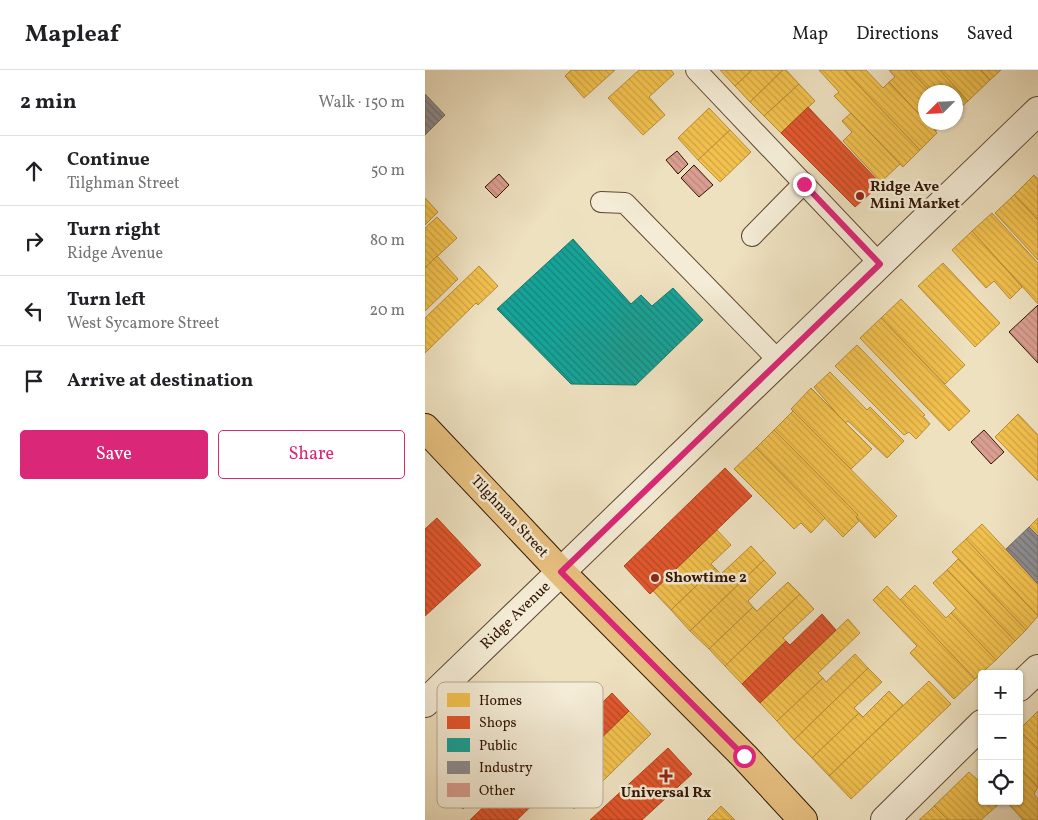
<!DOCTYPE html>
<html lang="en">
<head>
<meta charset="utf-8">
<style>
  :root { --surface:#fff; --page:#f6f6f6; --text:#202124; --muted:#757577; --line:#e0e0e0; --accent:#db2777 }
  body { margin:0; font-family:Vollkorn,serif; background:var(--page); color:var(--text) }
  .controls { position:absolute; right:15px; bottom:15px; display:grid; overflow:hidden; border-radius:5px; box-shadow:0 1px 4px #0004 }
  .controls button { width:45px; height:45px; display:grid; place-items:center; padding:0; border:0; border-bottom:1px solid var(--line); background:var(--surface); color:var(--text); font:25px sans-serif }
  .compass { position:absolute; left:493px; top:15px; width:45px; height:45px; border-radius:50%; background:var(--surface); box-shadow:0 1px 4px #0004; rotate:246deg }
  .stop { position:absolute; width:15px; height:15px; margin:-11px; border:4px solid #db2777; border-radius:50%; background:#fff }
  .stop.end { background:#db2777; border-color:#fff; box-shadow:0 1px 5px #0008 }
  .list { margin:0; padding:0; list-style:none }
  h2 { display:flex; justify-content:space-between; align-items:center; height:65px; margin:0; padding:0 20px; font-size:21px }
  h2 small { font-size:16px; font-weight:400; color:var(--muted) }
  .list li { display:grid; grid-template-columns:32px 1fr auto; gap:15px; align-items:center; box-sizing:border-box; height:70px; padding:0 20px; border-top:1px solid var(--line) }
  .list b { display:block; font-size:19px; white-space:nowrap }
  .list p { margin:0; font-size:16px; white-space:nowrap; color:var(--muted) }
  .list em { font-size:16px; font-style:normal; color:var(--muted) }
  .actions { display:flex; gap:10px; padding:15px 20px }
  .actions a { flex:1; padding:11px 0; border:1px solid var(--accent); border-radius:5px; text-align:center; font-size:18px; color:var(--accent) }
  .actions .main { background:var(--accent); color:#fff }
  .icon { flex:none; width:28px; height:28px; fill:none; stroke:currentColor; stroke-width:2; stroke-linecap:round; stroke-linejoin:round }
  .map { position:relative; flex:none; width:613px; height:750px; overflow:hidden }
  header { display:flex; align-items:center; gap:30px; box-sizing:border-box; height:70px; padding:0 25px; background:var(--surface); border-bottom:1px solid var(--line) }
  header strong { font-size:24px }
  nav { display:flex; gap:28px; margin-inline-start:auto; font-size:18px }
  main { display:flex }
  aside { flex:1; background:var(--surface) }
  .map>svg:first-child { display:block }
  .homes { fill:url(#homes-back-hatch); stroke:#b88d37 }
  .shops { fill:url(#shops-back-hatch); stroke:#ae4321 }
  .public { fill:url(#public-back-hatch); stroke:#1e786b }
  .industry { fill:url(#industry-back-hatch); stroke:#716967 }
  .building { fill:url(#building-back-hatch); stroke:#301402 }
  .lines { fill:none; stroke-linecap:round; stroke-linejoin:round }
  .lane-casing { stroke:#604732; stroke-width:22 }
  .street-casing { stroke:#604732; stroke-width:30 }
  .primary-casing { stroke:#301402; stroke-width:30 }
  .lane { stroke:#f4ecd6; stroke-width:20 }
  .street { stroke:#f4ecd6; stroke-width:28 }
  .primary { stroke:#e7c080; stroke-width:28 }
  .route { stroke:#db2777; stroke-width:6 }
  .poi-dot { fill:#8f2418; stroke:#f4ecd6; stroke-width:2 }
  .labels { text-anchor:middle; dominant-baseline:central; stroke-width:5; stroke-linejoin:round; paint-order:stroke }
  .poi-label { font-size:15px; font-weight:bold; fill:#301402; stroke:#f4ecd6; text-anchor:start }
  .street-label { font-size:15px; fill:#301402; stroke:#f4ecd6 }
  .key { fill:#f4ecd6; stroke:#b9ab96; stroke-width:1 }
  .key-label { font-size:14px; fill:#301402 }
</style>
</head>
<body>
<header>
<strong>Mapleaf</strong>
<nav><a>Map</a><a>Directions</a><a>Saved</a></nav>
</header>
<main>
<aside>
<h2>2 min<small>Walk · 150 m</small></h2>
<ul class="list">
<li><svg class="icon" aria-label="ahead" viewBox="0 0 24 24"><path d="M12 20V5M6 11l6-6 6 6"/></svg><div><b>Continue</b><p>Tilghman Street</p></div><em>50 m</em></li>
<li><svg class="icon" aria-label="right" viewBox="0 0 24 24"><path d="M7 20v-9h11M14 6l5 5-5 5"/></svg><div><b>Turn right</b><p>Ridge Avenue</p></div><em>80 m</em></li>
<li><svg class="icon" aria-label="left" viewBox="0 0 24 24"><path d="M17 20v-9H6M10 6l-5 5 5 5"/></svg><div><b>Turn left</b><p>West Sycamore Street</p></div><em>20 m</em></li>
<li><svg class="icon" aria-label="arrive" viewBox="0 0 24 24"><path d="M6 21V4h12l-3 4 3 4H6"/></svg><div><b>Arrive at destination</b></div></li>
</ul>
<div class="actions"><a class="main">Save</a><a>Share</a></div>
</aside>
<div class="map">
<svg width="613" height="750" viewBox="0 0 613 750">
  <defs>
    <pattern id="homes-back-hatch" width="6" height="6" patternUnits="userSpaceOnUse" patternTransform="scale(1.25)"><rect width="6" height="6" fill="#f2c14e"/><path d="M-1 5l2 2M0 0l6 6M5-1l2 2" fill="none" stroke="#d0a542"/></pattern>
    <pattern id="shops-back-hatch" width="6" height="6" patternUnits="userSpaceOnUse" patternTransform="scale(1.25)"><rect width="6" height="6" fill="#e4572e"/><path d="M-1 5l2 2M0 0l6 6M5-1l2 2" fill="none" stroke="#b94725"/></pattern>
    <pattern id="public-back-hatch" width="6" height="6" patternUnits="userSpaceOnUse" patternTransform="scale(1.25)"><rect width="6" height="6" fill="#17a398"/><path d="M-1 5l2 2M0 0l6 6M5-1l2 2" fill="none" stroke="#15847a"/></pattern>
    <pattern id="industry-back-hatch" width="6" height="6" patternUnits="userSpaceOnUse" patternTransform="scale(1.25)"><rect width="6" height="6" fill="#8d8d92"/><path d="M-1 5l2 2M0 0l6 6M5-1l2 2" fill="none" stroke="#747275"/></pattern>
    <pattern id="building-back-hatch" width="6" height="6" patternUnits="userSpaceOnUse" patternTransform="scale(1.25)"><rect width="6" height="6" fill="#da9e90"/><path d="M-1 5l2 2M0 0l6 6M5-1l2 2" fill="none" stroke="#bb877b"/></pattern>
  </defs>
  <rect width="100%" height="100%" fill="#eee1c0"/>
  <filter id="stains"><feTurbulence type="fractalNoise" baseFrequency=".004" numOctaves="4"/><feColorMatrix values="0 0 0 0 .2 0 0 0 0 .09 0 0 0 0 .02 0 0 0 .5 -.17"/></filter>
  <radialGradient id="worn" r=".72"><stop offset=".6" stop-color="#630" stop-opacity="0"/><stop offset="1" stop-color="#630" stop-opacity=".3"/></radialGradient>
  <g class="homes">
    <polygon points="146,0 190,0 159,28 140,6"/>
    <polygon points="214,0 246,0 249,4 224,27 240,45 218,65 183,28"/>
    <polygon points="295,0 327,0 310,16"/>
    <polygon points="327,0 358,0 325,32 310,16"/>
    <polygon points="358,0 361,0 374,14 339,46 325,32"/>
    <polygon points="394,0 419,0 495,80 478,97 409,26 414,22"/>
    <polygon points="419,0 441,0 458,18 464,12 512,63 495,80"/>
    <polygon points="464,0 485,0 506,22 500,22 500,50 464,12 470,7"/>
    <polygon points="485,0 515,0 543,31 530,42 530,22 506,22"/>
    <polygon points="515,0 556,0 565,10 543,31"/>
    <polygon points="556,0 576,0 565,10"/>
    <polygon points="374,14 390,31 356,63 339,46"/>
    <polygon points="284,38 305,60 273,90 253,68"/>
    <polygon points="426,43 475,94 456,112 418,71 427,62 417,51"/>
    <polygon points="503,52 520,52 511,61"/>
    <polygon points="305,60 326,82 295,112 273,90"/>
    <polygon points="609,105 613,109 613,150 589,125"/>
    <polygon points="589,125 613,150 613,190 570,143"/>
    <polygon points="0,128 13,142 0,155"/>
    <polygon points="567,143 613,193 613,234 547,161"/>
    <polygon points="12,147 32,168 0,198 0,158"/>
    <polygon points="547,161 597,217 585,229 569,211 561,218 527,180"/>
    <polygon points="12,186 33,209 0,241 0,198"/>
    <polygon points="518,193 575,253 550,277 493,216"/>
    <polygon points="54,196 73,216 53,235 51,233 0,283 0,248"/>
    <polygon points="476,229 540,295 520,314 456,248"/>
    <polygon points="456,248 545,341 524,361 435,268"/>
    <polygon points="432,275 500,345 498,346 505,354 491,369 484,362 479,365 410,296"/>
    <polygon points="405,302 442,340 445,337 479,371 462,388 423,351 420,353 389,317"/>
    <polygon points="386,318 447,379 426,399 366,339"/>
    <polygon points="368,341 472,446 450,468 431,447 433,445 349,360"/>
    <polygon points="593,344 613,365 613,411 570,367"/>
    <polygon points="349,360 433,445 431,447 434,451 418,467 331,378"/>
    <polygon points="331,378 400,448 386,463 376,453 369,459 309,399"/>
    <polygon points="613,448 613,466 604,457"/>
    <polygon points="557,454 613,514 613,546 541,469"/>
    <polygon points="292,460 306,475 286,494 290,498 246,540 228,521"/>
    <polygon points="541,469 613,546 601,560 527,482"/>
    <polygon points="326,476 339,490 265,561 246,540 290,498 296,504"/>
    <polygon points="533,489 601,560 590,571 522,500"/>
    <polygon points="339,490 351,503 323,531 328,537 284,579 265,561"/>
    <polygon points="522,500 590,571 571,590 526,543 531,538 508,513"/>
    <polygon points="363,512 375,524 300,596 284,579 328,537 332,541"/>
    <polygon points="490,515 521,548 526,543 571,590 550,609 475,530"/>
    <polygon points="462,516 550,609 529,629 485,583 492,576 448,530"/>
    <polygon points="375,524 389,539 358,568 361,571 317,614 300,596"/>
    <polygon points="423,549 435,563 393,603 398,608 352,651 335,633"/>
    <polygon points="430,584 443,598 369,670 352,651 398,608 401,612"/>
    <polygon points="443,598 457,612 429,638 434,643 387,688 369,670"/>
    <polygon points="504,611 526,634 426,729 404,706"/>
    <polygon points="464,621 478,635 404,706 387,688 434,643 438,647"/>
    <polygon points="204,641 226,664 149,739 127,716"/>
    <polygon points="613,641 613,679 594,660"/>
    <polygon points="594,660 613,679 613,717 594,697"/>
    <polygon points="594,697 613,717 609,724 613,729 613,750 598,750 581,731 594,731"/>
    <polygon points="544,702 557,714 557,731 575,733 556,750 523,750 509,736"/>
    <polygon points="296,736 310,750 282,750"/>
    <polygon points="509,736 523,750 494,750 504,741"/>
  </g>
  <g class="shops">
    <polygon points="383,37 456,114 430,137 356,63"/>
    <polygon points="300,398 327,426 225,524 199,496"/>
    <polygon points="12,448 56,495 0,546 0,459"/>
    <polygon points="397,544 411,560 335,633 317,614 361,571 365,575"/>
    <polygon points="187,623 204,641 92,750 45,750 144,654 149,660"/>
    <polygon points="106,630 142,631 142,645 126,660 131,667 111,686 107,681 56,730 52,726 38,739 23,723 37,710 29,702"/>
    <polygon points="243,678 267,704 217,750 165,750"/>
  </g>
  <polygon class="public" points="148,169 206,234 216,225 227,236 248,218 278,250 211,315 146,314 72,239"/>
  <g class="industry">
    <polygon points="0,24 20,45 0,65"/>
    <polygon points="604,457 613,466 613,514 581,479"/>
  </g>
  <g class="building">
    <polygon points="252,81 263,94 253,104 241,90"/>
    <polygon points="269,95 288,115 274,127 256,108"/>
    <polygon points="74,104 84,115 71,128 60,117"/>
    <polygon points="613,235 613,293 584,262"/>
    <polygon points="559,360 579,382 566,394 546,372"/>
  </g>
  <g class="lines">
    <g class="lane-casing">
      <g id="lane">
        <polyline points="271,0 455,194"/>
        <polyline points="176,132 200,133 354,291"/>
        <polyline points="327,166 379,113"/>
      </g>
    </g>
    <g class="street-casing">
      <g id="street">
        <polyline points="594,617 613,599"/>
        <polyline points="0,633 613,41"/>
        <polyline points="460,750 557,654"/>
      </g>
    </g>
    <g class="primary-casing">
      <polyline id="primary" points="0,358 136,502 319,686 378,750"/>
    </g>
    <use href="#lane" class="lane"/>
    <use href="#street" class="street"/>
    <use href="#primary" class="primary"/>
  </g>
  <g class="lines">
    <polyline class="route" points="319,686 136,502 455,194 379,114"/>
  </g>
  <g class="poi-dot">
    <circle cx="435" cy="126" r="5"/>
    <circle cx="230" cy="508" r="5"/>
    <path d="M238.5 698.5h5v5h5v5h-5v5h-5v-5h-5v-5h5z"/>
  </g>
  <g class="labels">
    <g class="poi-label">
      <text x="445" y="117">Ridge Ave<tspan x="445" dy="17">Mini Market</tspan></text>
      <text x="240" y="508">Showtime 2</text>
      <text x="241" y="723" text-anchor="middle">Universal Rx</text>
    </g>
    <g class="street-label">
      <text transform="translate(84 447) rotate(47)">Tilghman Street</text>
      <text transform="translate(91 546) rotate(-44)">Ridge Avenue</text>
    </g>
  </g>
  <rect x="12" y="612" width="166" height="126" rx="8" class="key"/>
  <rect x="22" y="623" width="23" height="14" fill="#f2c14e"/>
  <rect x="22" y="646" width="23" height="13" fill="#e4572e"/>
  <rect x="22" y="668" width="23" height="14" fill="#17a398"/>
  <rect x="22" y="691" width="23" height="13" fill="#8d8d92"/>
  <rect x="22" y="713" width="23" height="14" fill="#da9e90"/>
  <g class="key-label">
    <text x="54" y="635">Homes</text>
    <text x="54" y="657">Shops</text>
    <text x="54" y="680">Public</text>
    <text x="54" y="702">Industry</text>
    <text x="54" y="725">Other</text>
  </g>
  <rect width="100%" height="100%" filter="url(#stains)"/>
  <rect width="100%" height="100%" fill="url(#worn)"/>
</svg>
<div class="controls">
<button>+</button>
<button>−</button>
<button><svg class="icon" aria-label="locate" viewBox="0 0 24 24"><circle cx="12" cy="12" r="6"/><path d="M12 2v4M12 18v4M2 12h4M18 12h4"/></svg></button>
</div>
<svg class="compass" viewBox="-18 -18 36 36"><path d="M0-13l5 13h-10z" fill="#e53935"/><path d="M0 13l5-13h-10z" fill="#757577"/></svg>
<div class="stop" style="left:319px;top:686px"></div>
<div class="stop end" style="left:379px;top:114px"></div>
</div>
</main>
</body>
</html>
